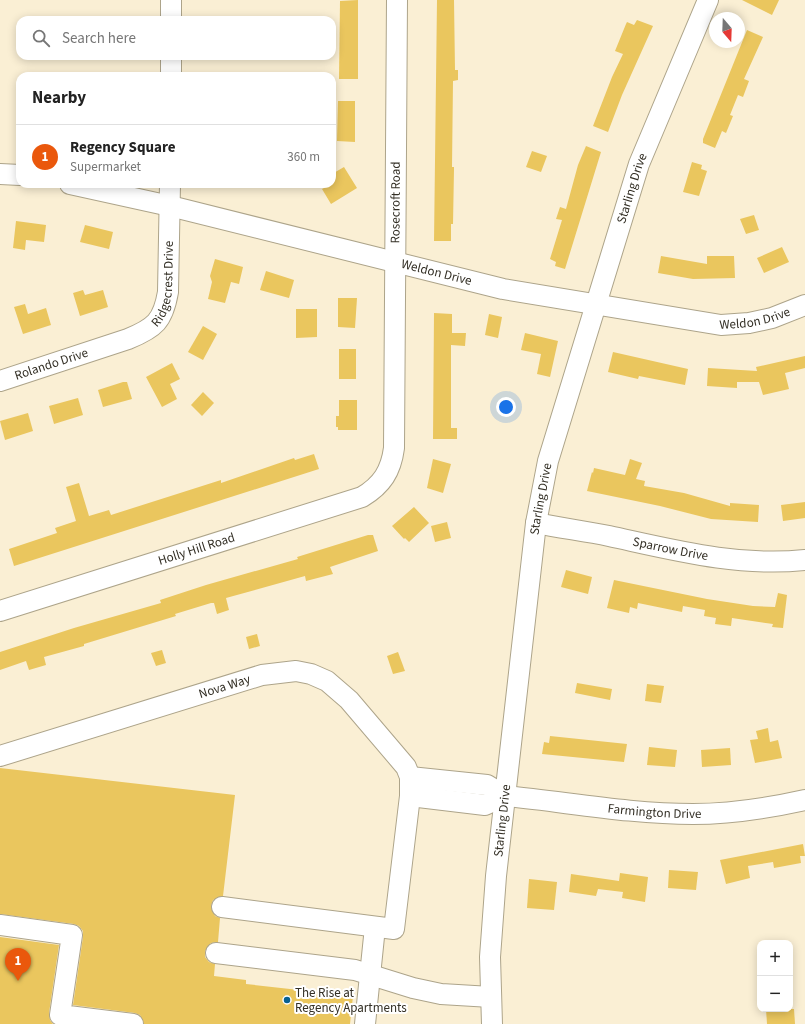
<!DOCTYPE html>
<html lang="en">
<head>
<meta charset="utf-8">
<style>
  :root { --surface:#fff; --page:#f6f6f6; --text:#222; --muted:#767676; --line:#e0e0e0; --accent:#ea580c }
  body { margin:0; font-family:"Source Sans 3",sans-serif; background:var(--page); color:var(--text) }
  .controls { position:absolute; right:12px; bottom:12px; display:grid; overflow:hidden; border-radius:8px; box-shadow:0 2px 10px #0003 }
  .controls button { width:36px; height:36px; display:grid; place-items:center; padding:0; border:0; border-bottom:1px solid var(--line); background:var(--surface); color:var(--text); font:20px sans-serif }
  .compass { position:absolute; left:709px; top:12px; width:36px; height:36px; border-radius:50%; background:var(--surface); box-shadow:0 2px 10px #0003; rotate:161deg }
  .you { position:absolute; left:506px; top:407px; width:14px; height:14px; margin:-10px; border:3px solid #fff; border-radius:50%; background:#1a73e8; box-shadow:0 0 0 6px #1a73e833 }
  .badge { display:grid; place-items:center; width:26px; height:26px; border-radius:50%; background:var(--accent); color:#fff; font-size:13px; font-weight:700 }
  .pin { position:absolute; translate:-50% -33px; filter:drop-shadow(0 1px 2px #0008) }
  .pin::after { content:''; position:absolute; top:21px; width:14px; height:12px; background:inherit; clip-path:polygon(0 0,100% 0,50% 100%) }
  .list { margin:0; padding:0; list-style:none }
  h2 { display:flex; justify-content:space-between; align-items:center; height:52px; margin:0; padding:0 16px; font-size:17px }
  h2 small { font-size:13px; font-weight:400; color:var(--muted) }
  .list li { display:grid; grid-template-columns:26px 1fr auto; gap:12px; align-items:center; box-sizing:border-box; height:64px; padding:0 16px; border-top:1px solid var(--line) }
  .list b { display:block; font-size:15px; white-space:nowrap }
  .list p { margin:0; font-size:13px; white-space:nowrap; color:var(--muted) }
  .list em { font-size:13px; font-style:normal; color:var(--muted) }
  .icon { flex:none; width:22px; height:22px; fill:none; stroke:currentColor; stroke-width:2; stroke-linecap:round; stroke-linejoin:round }
  .map { position:relative; flex:none; width:805px; height:1024px; overflow:hidden }
  .search { position:absolute; background:var(--surface); box-shadow:0 2px 10px #0003; left:16px; top:16px; width:320px; height:44px; display:flex; align-items:center; gap:10px; box-sizing:border-box; padding:0 14px; border-radius:12px; color:var(--muted); font-size:15px }
  .panel { position:absolute; background:var(--surface); box-shadow:0 2px 10px #0003; left:16px; top:72px; width:320px; height:116px; border-radius:12px }
  .map>svg:first-child { display:block }
  .building { fill:#eac65e }
  .lines { fill:none; stroke-linecap:round; stroke-linejoin:round }
  .minor-casing { stroke:#ada48a; stroke-width:22 }
  .minor { stroke:#fff; stroke-width:20 }
  .poi-dot { fill:#076091; stroke:#fff; stroke-width:1.5 }
  .labels { text-anchor:middle; dominant-baseline:central; stroke-width:4; stroke-linejoin:round; paint-order:stroke }
  .street-label { font-size:13px; fill:#332f25; stroke:#fff }
  .poi-label { font-size:13px; fill:#332f25; stroke:#fff; text-anchor:start }
</style>
</head>
<body>
<div class="map">
<svg width="805" height="1024" viewBox="0 0 805 1024">
  <rect width="100%" height="100%" fill="#faefd4"/>
  <g class="building">
    <polygon points="358,0 358,79 339,79 340,1"/>
    <polygon points="437,0 454,0 455,70 458,70 458,80 453,81 452,167 454,167 454,169 453,224 451,224 451,241 434,241"/>
    <polygon points="742,0 779,0 772,15"/>
    <polygon points="637,20 653,26 622,95 608,132 593,126 612,77 623,54 615,51 626,24 627,22 634,25"/>
    <polygon points="747,30 763,37 744,79 749,81 743,97 738,95 730,115 733,116 726,133 722,131 715,148 703,143 703,139"/>
    <polygon points="338,101 355,101 355,142 337,141"/>
    <polygon points="586,146 601,152 565,269 555,266 556,262 550,259 562,220 556,219 560,207 566,209 578,165"/>
    <polygon points="532,151 547,156 541,172 526,167"/>
    <polygon points="692,162 702,165 701,169 707,171 699,196 683,192"/>
    <polygon points="344,167 357,188 331,204 322,189 324,188 322,184 332,184 332,174"/>
    <polygon points="754,215 759,230 746,234 740,219"/>
    <polygon points="16,221 46,225 44,242 26,240 25,250 13,248"/>
    <polygon points="85,225 113,232 109,249 80,242"/>
    <polygon points="782,247 789,262 764,273 757,258"/>
    <polygon points="661,256 707,264 707,256 734,256 735,278 693,279 658,273"/>
    <polygon points="215,259 243,267 239,284 231,282 225,303 208,299 212,282 210,276"/>
    <polygon points="266,271 294,280 289,298 260,290"/>
    <polygon points="83,290 85,295 103,290 108,307 80,316 73,293"/>
    <polygon points="338,298 357,298 355,328 338,327"/>
    <polygon points="25,304 28,314 46,308 51,325 23,334 14,307"/>
    <polygon points="296,309 317,309 317,337 296,338"/>
    <polygon points="434,313 452,314 452,333 466,333 465,346 451,345 451,428 457,428 457,439 433,439"/>
    <polygon points="489,314 502,317 498,338 485,335"/>
    <polygon points="203,326 217,334 203,360 188,352"/>
    <polygon points="525,333 558,341 550,377 537,374 541,354 521,350"/>
    <rect x="339" y="349" width="17" height="30"/>
    <polygon points="613,352 688,369 685,385 639,376 638,379 608,372"/>
    <polygon points="805,356 805,368 785,373 789,389 763,395 759,382 737,382 737,388 707,386 708,368 757,371 756,367"/>
    <polygon points="172,363 180,379 170,384 177,399 162,407 146,377"/>
    <polygon points="123,382 127,382 132,399 103,407 98,390"/>
    <polygon points="203,392 214,403 202,416 191,405"/>
    <polygon points="78,398 83,415 54,424 49,406"/>
    <polygon points="339,400 357,400 357,430 338,430 338,427 336,427 336,416 339,416"/>
    <polygon points="28,413 33,431 5,440 0,421"/>
    <polygon points="314,454 319,469 14,566 9,549 57,533 55,528 76,521 66,487 79,483 89,516 109,510 111,515 221,480 221,483 294,458 295,460"/>
    <polygon points="433,459 451,464 443,493 427,488"/>
    <polygon points="630,459 642,463 636,479 645,481 644,486 684,493 730,506 730,503 759,505 758,522 711,519 660,506 587,491 592,472 593,473 594,468 625,475"/>
    <polygon points="805,502 805,518 783,521 781,505"/>
    <polygon points="414,507 429,523 409,542 405,538 404,539 392,526"/>
    <polygon points="447,522 451,538 435,542 431,526"/>
    <polygon points="368,535 373,535 378,551 330,567 333,574 306,581 305,576 226,598 229,610 217,614 214,603 211,603 175,614 176,616 84,644 84,646 44,657 46,665 29,670 26,661 0,670 0,652 74,628 161,603 160,600 206,585 298,559 297,557"/>
    <polygon points="566,570 592,577 588,594 561,587"/>
    <polygon points="614,580 707,599 753,606 775,607 778,593 787,595 783,628 772,627 773,624 732,618 731,626 715,624 716,618 704,616 705,610 683,606 682,612 638,603 637,609 630,607 629,613 607,608"/>
    <polygon points="257,634 260,646 249,649 246,637"/>
    <polygon points="162,650 166,663 156,666 151,653"/>
    <polygon points="398,652 405,671 393,674 387,656"/>
    <polygon points="577,683 612,689 610,700 575,693"/>
    <polygon points="647,684 664,686 661,703 645,701"/>
    <polygon points="768,728 770,742 778,740 782,758 755,763 750,740 758,739 756,731"/>
    <polygon points="550,736 627,744 624,762 542,754 544,742 549,743"/>
    <polygon points="649,747 677,750 675,767 647,765"/>
    <polygon points="730,748 731,765 702,767 701,750"/>
    <polygon points="0,768 235,795 223,896 213,900 211,906 215,916 220,918 218,942 211,943 205,951 205,957 209,962 215,964 214,976 246,980 246,984 353,996 350,1024 144,1024 140,1015 135,1013 73,1005 83,937 83,931 79,926 74,924 0,914"/>
    <polygon points="803,844 805,856 800,856 801,863 774,868 773,862 748,866 750,878 726,884 720,860"/>
    <polygon points="669,870 698,872 696,890 668,888"/>
    <polygon points="620,873 648,877 645,902 622,898 623,892 598,889 596,896 569,892 571,874 619,881"/>
    <polygon points="529,879 557,882 554,910 527,908"/>
    <polygon points="0,937 59,945 49,1013 50,1020 53,1024 0,1024"/>
    <polygon points="766,1009 794,1009 795,1024 767,1024"/>
  </g>
  <g class="lines">
    <g class="minor-casing">
      <g id="minor">
        <polyline points="171,20 171,0"/>
        <polyline points="171,76 171,56"/>
        <polyline points="0,174 20,175"/>
        <path id="s1" d="M 70,184 L 170,206 L 503,289 L 721,325 L 749,323 L 772,318 L 805,305"/>
        <path id="s2" d="M 0,381 L 128,339 C 155,328 163,321 168,292 L 170,184"/>
        <path id="s3" d="M 536,523 C 560,528 585,531 609,536 C 674,550 738,567 805,560"/>
        <path id="s4" d="M 0,611 L 362,497 C 382,485 391,471 394,448 L 397,0"/>
        <path id="s5" d="M 0,756 L 262,675 L 296,671 L 311,674 L 327,681 L 349,700 L 406,767 L 410,777 L 410,796 L 394,929 L 222,907"/>
        <path id="s6" d="M 410,777 L 487,785 L 505,796 C 567,802 630,814 693,814 C 730,814 769,808 805,800"/>
        <polyline points="410,796 485,805 505,796"/>
        <polyline points="0,925 72,935 60,1015 133,1024"/>
        <polyline points="216,953 355,970 413,988 441,994 491,997"/>
        <polyline points="365,1024 375,927"/>
        <path id="s7" d="M 492,1024 L 490,957 L 496,876 L 536,523 L 548,461 L 639,164 L 708,0"/>
      </g>
    </g>
    <use href="#minor" class="minor"/>
  </g>
  <circle class="poi-dot" cx="287" cy="1000" r="4"/>
  <g class="labels">
    <g class="street-label">
      <text stroke="none"><textPath href="#s7" startOffset="852">Starling Drive</textPath></text>
      <text stroke="none"><textPath href="#s4" startOffset="686">Rosecroft Road</textPath></text>
      <text stroke="none"><textPath href="#s1" startOffset="377">Weldon Drive</textPath></text>
      <text stroke="none"><textPath href="#s2" startOffset="208">Ridgecrest Drive</textPath></text>
      <text stroke="none"><textPath href="#s1" startOffset="701">Weldon Drive</textPath></text>
      <text stroke="none"><textPath href="#s2" startOffset="54">Rolando Drive</textPath></text>
      <text stroke="none"><textPath href="#s7" startOffset="528">Starling Drive</textPath></text>
      <text stroke="none"><textPath href="#s4" startOffset="206">Holly Hill Road</textPath></text>
      <text stroke="none"><textPath href="#s3" startOffset="137">Sparrow Drive</textPath></text>
      <text stroke="none"><textPath href="#s5" startOffset="235">Nova Way</textPath></text>
      <text stroke="none"><textPath href="#s6" startOffset="249">Farmington Drive</textPath></text>
      <text stroke="none"><textPath href="#s7" startOffset="204">Starling Drive</textPath></text>
    </g>
    <g class="poi-label">
      <text x="295" y="993">The Rise at<tspan x="295" dy="15">Regency Apartments</tspan></text>
    </g>
  </g>
</svg>
<div class="controls">
<button>+</button>
<button>−</button>
</div>
<svg class="compass" viewBox="-18 -18 36 36"><path d="M0-13l5 13h-10z" fill="#e53935"/><path d="M0 13l5-13h-10z" fill="#767676"/></svg>
<div class="you"></div>
<div class="pin badge" style="left:18px;top:981px">1</div>
<div class="search"><svg class="icon" aria-label="search" viewBox="0 0 24 24"><circle cx="10" cy="10" r="6"/><path d="M15 15l6 6"/></svg>Search here</div>
<section class="panel">
<h2>Nearby<small></small></h2>
<ul class="list">
<li><span class="badge">1</span><div><b>Regency Square</b><p>Supermarket</p></div><em>360 m</em></li>
</ul>
</section>
</div>
</body>
</html>
